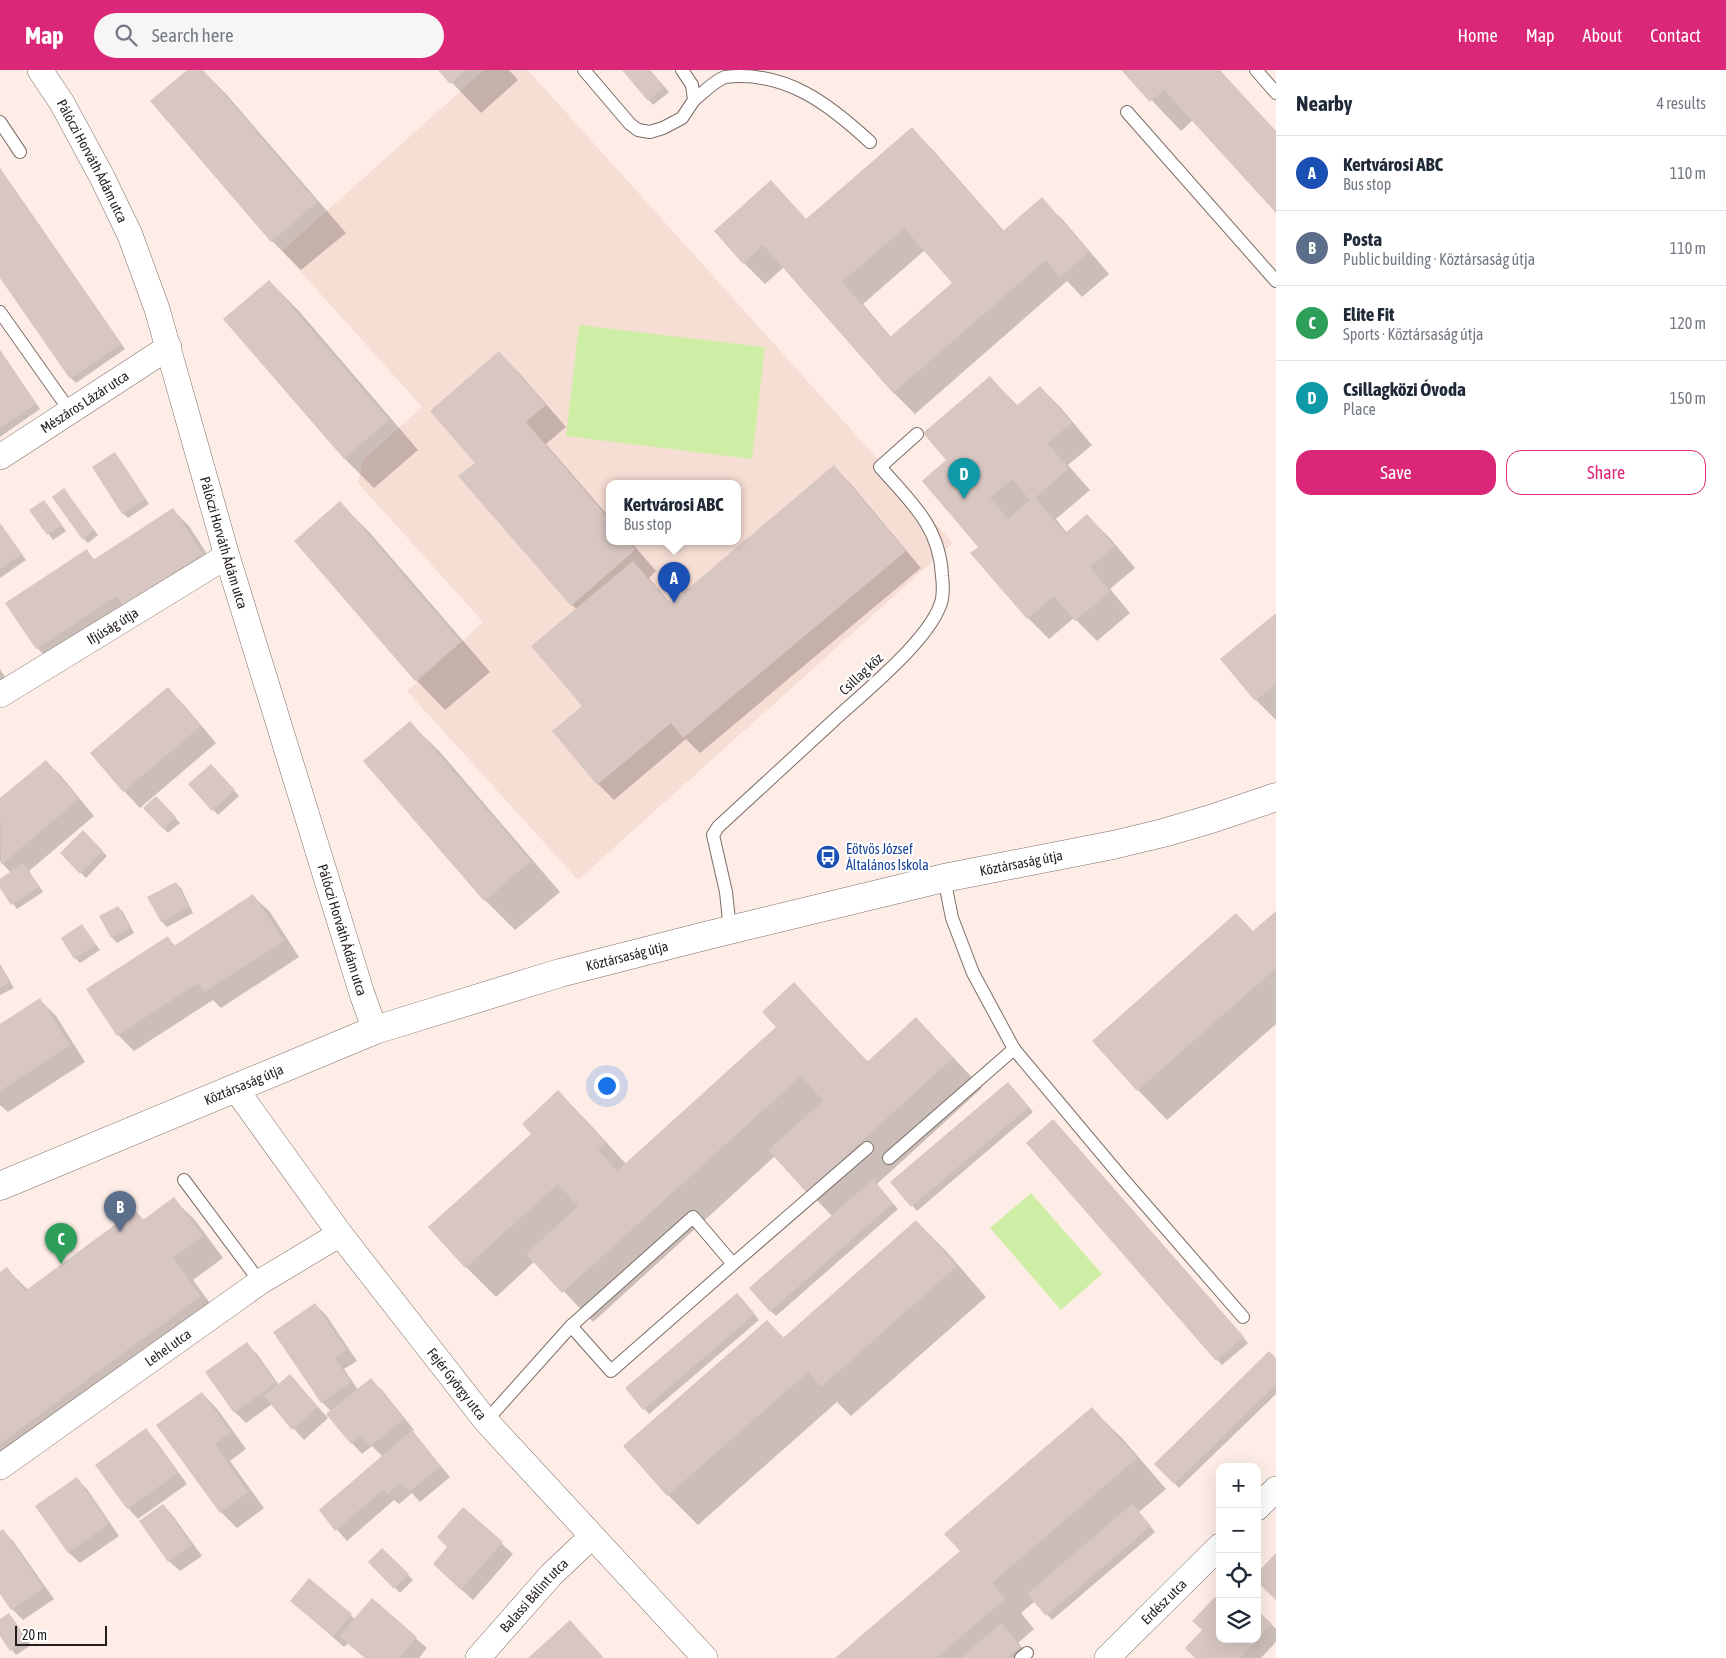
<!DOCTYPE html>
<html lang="en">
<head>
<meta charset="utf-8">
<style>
  :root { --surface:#fff; --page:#f6f6f7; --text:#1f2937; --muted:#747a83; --line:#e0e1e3; --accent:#db2777 }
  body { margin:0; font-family:"Asap Condensed",sans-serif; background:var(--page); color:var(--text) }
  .controls { position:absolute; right:15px; bottom:15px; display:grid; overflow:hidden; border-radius:10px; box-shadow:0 5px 20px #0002 }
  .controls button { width:45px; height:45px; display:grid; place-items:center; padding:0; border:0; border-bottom:1px solid var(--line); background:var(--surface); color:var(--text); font:25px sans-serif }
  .scale { position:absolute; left:15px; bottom:12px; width:92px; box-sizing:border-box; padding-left:5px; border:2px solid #241e1c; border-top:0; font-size:14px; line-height:18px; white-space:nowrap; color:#241e1c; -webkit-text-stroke:4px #fefefe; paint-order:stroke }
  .you { position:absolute; left:606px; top:1015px; width:18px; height:18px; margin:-12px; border:4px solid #fff; border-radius:50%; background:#1a73e8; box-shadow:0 0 0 8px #1a73e833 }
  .badge { display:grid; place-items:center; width:32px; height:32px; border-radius:50%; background:var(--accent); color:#fff; font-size:16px; font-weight:700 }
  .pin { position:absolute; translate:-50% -41px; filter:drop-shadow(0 1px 2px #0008) }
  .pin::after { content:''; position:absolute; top:26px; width:18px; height:15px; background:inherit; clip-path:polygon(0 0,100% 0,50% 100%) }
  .popup { position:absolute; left:606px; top:410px; width:135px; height:65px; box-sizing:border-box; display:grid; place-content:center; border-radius:10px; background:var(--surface); filter:drop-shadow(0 1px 4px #0005); font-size:16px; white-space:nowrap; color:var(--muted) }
  .popup b { font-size:19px; color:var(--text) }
  .popup::after { content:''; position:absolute; left:50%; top:100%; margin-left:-10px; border:10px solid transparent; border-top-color:var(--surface) }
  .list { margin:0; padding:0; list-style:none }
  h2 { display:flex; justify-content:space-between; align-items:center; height:65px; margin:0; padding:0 20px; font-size:21px }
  h2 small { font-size:16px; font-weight:400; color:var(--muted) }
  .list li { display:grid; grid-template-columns:32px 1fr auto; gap:15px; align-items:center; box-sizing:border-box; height:75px; padding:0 20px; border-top:1px solid var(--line) }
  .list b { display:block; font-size:19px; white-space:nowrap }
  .list p { margin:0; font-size:16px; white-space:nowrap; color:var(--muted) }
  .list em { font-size:16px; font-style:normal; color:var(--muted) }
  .actions { display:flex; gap:10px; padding:15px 20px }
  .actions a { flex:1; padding:11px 0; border:1px solid var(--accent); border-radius:15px; text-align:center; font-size:18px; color:var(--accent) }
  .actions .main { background:var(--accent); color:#fff }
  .icon { flex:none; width:28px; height:28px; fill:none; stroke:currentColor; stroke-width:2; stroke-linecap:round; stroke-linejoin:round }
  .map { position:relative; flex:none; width:1276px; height:1588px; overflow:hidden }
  header { display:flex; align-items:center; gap:30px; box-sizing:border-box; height:70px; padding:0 25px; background:var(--accent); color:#fff }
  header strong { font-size:24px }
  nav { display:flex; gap:28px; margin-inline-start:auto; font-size:18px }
  .search { width:350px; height:45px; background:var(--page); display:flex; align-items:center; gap:12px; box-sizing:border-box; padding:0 18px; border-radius:28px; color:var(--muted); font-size:19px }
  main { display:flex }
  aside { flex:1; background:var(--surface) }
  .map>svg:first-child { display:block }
  .built { fill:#f7ded4; fill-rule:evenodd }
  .green { fill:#cfeea5 }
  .shadow { fill:#0003; fill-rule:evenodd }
  .building { fill:#d8c6c2; fill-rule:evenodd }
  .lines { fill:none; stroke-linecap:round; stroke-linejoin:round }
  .service-casing { stroke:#7c6d67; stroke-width:14 }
  .minor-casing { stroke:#7c6d67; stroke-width:26 }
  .tertiary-casing { stroke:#7c6d67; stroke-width:29 }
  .service { stroke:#fff; stroke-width:12 }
  .minor { stroke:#fff; stroke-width:25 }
  .tertiary { stroke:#fff; stroke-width:28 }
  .labels { text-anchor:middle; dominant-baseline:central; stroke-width:4.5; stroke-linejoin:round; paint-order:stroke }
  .street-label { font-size:14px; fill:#241e1c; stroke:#fefefe }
  .transit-label { font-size:14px; fill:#164399; stroke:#fefefe; text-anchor:start }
</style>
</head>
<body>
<header>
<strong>Map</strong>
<div class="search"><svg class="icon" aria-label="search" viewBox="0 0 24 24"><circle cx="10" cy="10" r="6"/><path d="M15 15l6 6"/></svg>Search here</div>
<nav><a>Home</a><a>Map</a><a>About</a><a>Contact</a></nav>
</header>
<main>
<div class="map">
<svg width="1276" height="1588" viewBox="0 0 1276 1588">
  <rect width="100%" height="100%" fill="#feede6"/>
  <path class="built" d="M 484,0 L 528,0 L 953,473 L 578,810 L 407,621 L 483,552 L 358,413 L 363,390 L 422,337 L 282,181 ZM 610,414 L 738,414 L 738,472 L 610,472 Z"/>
  <g class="green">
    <polygon points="579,255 765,277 752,389 566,366"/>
    <polygon points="1031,1123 1102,1204 1061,1240 990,1158"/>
  </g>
  <g class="shadow">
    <polygon points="189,0 202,0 226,24 346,163 301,200 272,171"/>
    <polygon points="440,0 509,0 518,10 481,43"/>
    <polygon points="623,0 650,0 669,22 653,35"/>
    <polygon points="1123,0 1219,0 1276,61 1276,141 1193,50 1181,61"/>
    <path d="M 911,59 L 933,80 L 1004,161 L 1041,129 L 1063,150 L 1109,204 L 1082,227 L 1067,211 L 915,344 L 894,323 L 784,197 L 765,214 L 744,193 L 771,112 L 807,150 ZM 925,180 L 954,213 L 891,267 L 863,234 Z"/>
    <polygon points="0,98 125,279 76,313 71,308 0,206"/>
    <polygon points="269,211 299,241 418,380 374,418 344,388"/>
    <polygon points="0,280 40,339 0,367"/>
    <polygon points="499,283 520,304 566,357 546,374 610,448 610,472 631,472 656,501 649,508 671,534 834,397 850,413 921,498 700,683 686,669 614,730 598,714 584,636 577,540 572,535 476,393"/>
    <polygon points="990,308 1018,336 1040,317 1061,338 1092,375 1068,395 1090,420 1056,449 1067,463 1087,446 1109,467 1135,498 1110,519 1130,543 1097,571 1074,548 1049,569 1028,548 972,483 980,477 948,390"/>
    <polygon points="114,383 119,388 149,434 128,448 123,443 93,397"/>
    <polygon points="64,420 98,465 88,473 83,468"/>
    <polygon points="340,433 370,463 490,602 445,640 416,610"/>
    <polygon points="48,436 66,461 53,470 31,440"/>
    <polygon points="172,439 189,456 218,501 53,594 37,578 86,481 95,490"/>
    <polygon points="0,454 26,490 0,508"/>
    <polygon points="1276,544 1276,650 1256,630 1222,589"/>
    <polygon points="0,599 5,607 0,611"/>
    <polygon points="167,618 184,635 216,673 140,738 124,721 91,683"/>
    <polygon points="410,653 440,682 560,822 515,860 485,830 365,691"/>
    <polygon points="46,691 62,707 94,746 29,801 43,822 17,839 0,816 0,810 11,803 0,791 0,730"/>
    <polygon points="216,700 239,726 218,745 190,714"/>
    <polygon points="156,727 180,753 168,763 145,738"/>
    <polygon points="83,762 107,786 86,808 62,784"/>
    <polygon points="175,813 181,818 193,843 167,857 162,852 149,827"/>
    <polygon points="253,826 270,842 299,887 221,938 213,930 134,981 118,965 167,868 176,876"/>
    <polygon points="118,837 123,842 134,863 117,873 112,868 101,847"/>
    <polygon points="1276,842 1276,954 1167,1050 1138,1020 1253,862"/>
    <polygon points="82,855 100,880 80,893 75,888"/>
    <polygon points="0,894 14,918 0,925"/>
    <polygon points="794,914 868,992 916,948 982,1018 876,1115 898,1139 776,1246 771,1241 832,1146 775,1086 593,1252 535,1191 496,1227 466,1197 533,1064 558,1022 588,1052 626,1094 777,957"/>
    <polygon points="40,930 56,946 85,992 8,1042 0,1035 0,956"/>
    <polygon points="1013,1018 1033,1042 917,1141 892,1112"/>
    <polygon points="1058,1056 1248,1273 1222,1295 1028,1073"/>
    <polygon points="173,1129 195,1150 223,1188 193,1210 221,1248 0,1411 0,1204 7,1199 28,1220 135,1141 144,1150"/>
    <polygon points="916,1151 946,1181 986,1227 851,1346 837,1332 698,1455 668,1425 625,1376 767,1251 784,1268"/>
    <polygon points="742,1229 759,1250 649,1344 626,1318"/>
    <polygon points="315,1234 326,1245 357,1291 344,1299 358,1320 371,1310 382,1320 414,1360 412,1362 450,1407 420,1432 412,1423 399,1434 394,1430 347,1471 320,1440 383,1387 372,1376 362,1384 352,1373 331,1341 322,1332 274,1262"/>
    <polygon points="247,1274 257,1284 279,1315 290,1306 328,1348 304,1370 272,1334 246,1353 235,1342 206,1303"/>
    <polygon points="1276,1289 1276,1324 1179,1418 1156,1394"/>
    <polygon points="202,1323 218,1340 246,1379 230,1391 264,1438 237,1458 221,1442"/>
    <polygon points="1092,1339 1122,1368 1166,1419 1139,1442 1155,1462 1052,1550 1035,1531 1021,1543 1034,1559 1018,1573 1025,1581 1018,1588 836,1588 961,1481"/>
    <polygon points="145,1360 156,1371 187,1414 138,1449 128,1438"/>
    <polygon points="76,1408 87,1419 119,1466 80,1493 69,1483 36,1436"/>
    <polygon points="163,1435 173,1446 202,1486 180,1501 169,1491"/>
    <polygon points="463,1439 513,1484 473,1530 445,1505 449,1477"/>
    <polygon points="3,1461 13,1471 54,1529 23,1550 12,1539 0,1521 0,1462"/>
    <polygon points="382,1479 413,1510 400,1523 370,1492"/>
    <polygon points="309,1510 355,1549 372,1530 427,1578 419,1588 365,1588 348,1573 344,1577 292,1531"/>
    <polygon points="1257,1541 1276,1559 1276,1572 1261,1588 1196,1588 1203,1561 1220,1569 1257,1569"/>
    <polygon points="9,1545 31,1575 16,1585 0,1564 0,1551"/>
  </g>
  <g class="building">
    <polygon points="187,0 203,0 317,132 271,172 150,31"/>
    <polygon points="438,0 466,0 450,14"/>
    <polygon points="622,0 650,0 664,17 648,31"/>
    <polygon points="1121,0 1220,0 1276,62 1276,143 1164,20 1150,32"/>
    <path d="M 912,57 L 1003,161 L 1042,127 L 1089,182 L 1060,207 L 1046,190 L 893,323 L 763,175 L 743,194 L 714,161 L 771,110 L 806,149 ZM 904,158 L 952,213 L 890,267 L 842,212 Z"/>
    <polygon points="0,99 121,274 70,309 0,208"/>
    <polygon points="269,210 389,350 344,389 223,249"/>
    <polygon points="0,281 36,334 0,358"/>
    <polygon points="499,281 546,335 526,352 610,450 610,472 629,472 636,479 571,536 458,406 475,393 430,341"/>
    <path d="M 990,306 L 1016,336 L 1040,316 L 1072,353 L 1047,373 L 1069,398 L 1035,428 L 1065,463 L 1087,444 L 1115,476 L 1090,497 L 1110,521 L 1075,551 L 1054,526 L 1027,549 L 970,483 L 978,477 L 922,411 L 946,390 L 923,363 ZM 1012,409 L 1030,430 L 1008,449 L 990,428 Z"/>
    <polygon points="115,382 145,429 122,444 92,397"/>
    <polygon points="834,395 906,481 683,668 671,653 597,715 552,661 582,636 531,576 633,491 670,534"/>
    <polygon points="64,418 94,460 82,469 52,427"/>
    <polygon points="44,430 62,455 47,465 29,440"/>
    <polygon points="340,431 461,572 415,611 294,471"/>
    <polygon points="173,438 203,484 123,536 117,526 36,579 5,533 87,479 93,490"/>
    <polygon points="0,453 22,484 0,499"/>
    <polygon points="1276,543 1276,614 1255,631 1220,589"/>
    <polygon points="168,617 201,656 123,722 90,683"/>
    <polygon points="410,651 531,791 484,831 363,691"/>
    <polygon points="46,690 79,729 1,795 0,728"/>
    <polygon points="211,694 235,720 212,741 188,714"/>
    <polygon points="156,726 176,747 163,759 143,738"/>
    <polygon points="83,760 103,781 80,804 60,783"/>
    <polygon points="23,793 39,817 11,835 0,818 0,809"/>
    <polygon points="176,812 189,837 161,852 147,827"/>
    <polygon points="253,824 284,871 204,922 198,913 117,966 86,919 168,866 174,876"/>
    <polygon points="118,836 130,858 111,868 99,846"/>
    <polygon points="1276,841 1276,898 1137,1021 1092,971 1236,843 1253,861"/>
    <polygon points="82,854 96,875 74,889 61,868"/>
    <polygon points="0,895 9,912 0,918"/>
    <polygon points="794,912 867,992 916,947 953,988 806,1122 768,1080 823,1031 801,1006 562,1223 526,1184 578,1136 558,1114 465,1198 428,1157 531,1064 522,1054 558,1020 606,1073 598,1080 617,1101 776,957 762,942"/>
    <polygon points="40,928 70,975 0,1021 0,954"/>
    <polygon points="1008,1012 1029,1037 911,1137 890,1112"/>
    <polygon points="1053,1049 1244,1267 1216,1291 1026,1073"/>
    <polygon points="873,1109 893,1133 770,1242 749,1218"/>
    <polygon points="174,1127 203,1166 173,1188 201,1226 0,1374 0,1202 7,1197 25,1221 135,1140 143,1150"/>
    <polygon points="916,1150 957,1196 821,1317 808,1302 667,1426 623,1376 767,1250 783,1268"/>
    <polygon points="737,1223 755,1244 643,1340 625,1318"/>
    <polygon points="315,1233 347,1280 335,1288 351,1312 321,1333 273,1262"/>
    <polygon points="247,1272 276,1313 234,1343 205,1302"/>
    <polygon points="1269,1281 1276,1288 1276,1315 1174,1414 1154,1394"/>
    <polygon points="290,1304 318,1337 292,1360 264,1326"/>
    <polygon points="371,1308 404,1349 370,1376 361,1365 351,1374 326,1344"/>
    <polygon points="202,1322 231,1362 215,1374 248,1422 220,1443 156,1355"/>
    <polygon points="1092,1337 1137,1388 992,1513 1005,1529 936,1588 835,1588 960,1481 944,1464"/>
    <polygon points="146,1358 178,1403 127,1439 95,1395"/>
    <polygon points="412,1360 441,1396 409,1422 401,1413 387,1424 383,1420 335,1461 319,1440"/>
    <polygon points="77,1407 109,1454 68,1483 35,1436"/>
    <polygon points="163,1434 192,1475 168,1492 139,1451"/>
    <polygon points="1132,1434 1151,1456 1046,1546 1027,1524"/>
    <polygon points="463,1437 503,1472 461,1520 433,1494 447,1477 437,1467"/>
    <polygon points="3,1459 44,1518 11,1540 0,1524 0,1461"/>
    <polygon points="382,1478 409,1504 394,1519 368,1492"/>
    <polygon points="1276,1483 1276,1530 1257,1512 1257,1503"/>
    <polygon points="309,1508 352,1544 333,1567 290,1531"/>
    <polygon points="1215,1527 1220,1532 1220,1569 1257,1569 1257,1540 1272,1554 1240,1588 1195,1588 1185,1578 1202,1560 1192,1551"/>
    <polygon points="372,1528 417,1567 399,1588 365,1588 339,1566"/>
    <polygon points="9,1543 27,1569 10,1581 0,1566 0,1549"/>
    <polygon points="570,1550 604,1588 528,1588"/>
    <polygon points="1001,1553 1021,1576 1007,1588 961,1588"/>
  </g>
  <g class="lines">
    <g class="service-casing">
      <g id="service">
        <polyline points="584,0 630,54 638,60 650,62 663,58 682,48 694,30 692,15 682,0"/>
        <polyline points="1256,0 1276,23"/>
        <path d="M 694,30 C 703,23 714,11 725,7 C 786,0 830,35 870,72"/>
        <polyline points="1127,42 1276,211"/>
        <polyline points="0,52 20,82"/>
        <polyline points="0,242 70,341"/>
        <polyline points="944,808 952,848 973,903 1014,979 1123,1109 1243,1247"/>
        <path d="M 730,860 L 726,822 L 713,765 L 718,757 C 756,722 794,687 832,652 C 862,624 934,567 942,529 C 943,522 943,513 942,506 C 940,457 911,432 880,397 L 917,364"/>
        <polyline points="889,1088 1014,979"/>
        <polyline points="184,1110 260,1212"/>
        <polyline points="571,1256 611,1301 733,1194"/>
        <polyline points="486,1351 571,1256 693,1147 733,1194 867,1078"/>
        <polyline points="1021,1588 1027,1583"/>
      </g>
    </g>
    <g class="minor-casing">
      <g id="minor">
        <path id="s1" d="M 40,0 L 62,33 L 102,107 L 130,165 L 157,239 L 227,486 L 362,924 L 375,960"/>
        <path id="s2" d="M 0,387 L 169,277"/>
        <path id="s3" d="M 0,625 L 227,486"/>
        <path id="s4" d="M 235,1018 L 340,1164 L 486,1351 L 705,1588"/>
        <path id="s5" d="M 0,1397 L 260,1212 L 340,1164"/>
        <polyline points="1257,1438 1276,1419"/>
        <path id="s6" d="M 478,1588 L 551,1505 L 592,1466"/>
        <path id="s7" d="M 1107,1588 L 1220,1476"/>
      </g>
    </g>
    <g class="tertiary-casing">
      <g id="tertiary">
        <path id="s8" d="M 0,1116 L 375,960 L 560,903 L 705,866 L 944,808 L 1113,775 L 1163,763 L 1211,749 L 1276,727"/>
      </g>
    </g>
    <use href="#service" class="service"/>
    <use href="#minor" class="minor"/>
    <use href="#tertiary" class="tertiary"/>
  </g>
  <defs>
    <g id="bus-disc" transform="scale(1.25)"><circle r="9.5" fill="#1a4fb4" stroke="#fefefe"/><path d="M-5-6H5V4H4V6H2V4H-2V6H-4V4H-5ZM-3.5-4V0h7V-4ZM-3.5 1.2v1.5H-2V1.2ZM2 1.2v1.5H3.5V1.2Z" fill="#fff"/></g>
  </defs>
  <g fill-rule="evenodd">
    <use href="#bus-disc" x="828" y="787"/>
  </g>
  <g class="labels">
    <g class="street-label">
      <text stroke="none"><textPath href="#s1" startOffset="105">Pálóczi Horváth Ádám utca</textPath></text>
      <text stroke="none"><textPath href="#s2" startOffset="101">Mészáros Lázár utca</textPath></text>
      <text stroke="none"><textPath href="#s1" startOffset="510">Pálóczi Horváth Ádám utca</textPath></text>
      <text stroke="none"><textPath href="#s3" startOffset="132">Ifjúság útja</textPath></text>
      <text transform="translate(861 604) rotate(-43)">Csillag köz</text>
      <text stroke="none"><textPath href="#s8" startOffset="1074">Köztársaság útja</textPath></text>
      <text stroke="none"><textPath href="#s1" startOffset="915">Pálóczi Horváth Ádám utca</textPath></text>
      <text stroke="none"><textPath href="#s8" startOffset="669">Köztársaság útja</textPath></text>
      <text stroke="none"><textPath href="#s8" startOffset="264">Köztársaság útja</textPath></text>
      <text stroke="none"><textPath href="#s5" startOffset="206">Lehel utca</textPath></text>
      <text stroke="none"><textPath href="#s4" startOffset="370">Fejér György utca</textPath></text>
      <text stroke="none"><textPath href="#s6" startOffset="84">Balassi Bálint utca</textPath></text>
      <text stroke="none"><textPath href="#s7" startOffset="80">Erdész utca</textPath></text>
    </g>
    <g class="transit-label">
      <text x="846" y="779">Eötvös József<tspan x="846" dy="16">Általános Iskola</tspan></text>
    </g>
  </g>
</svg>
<div class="controls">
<button>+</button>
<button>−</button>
<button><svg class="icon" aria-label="locate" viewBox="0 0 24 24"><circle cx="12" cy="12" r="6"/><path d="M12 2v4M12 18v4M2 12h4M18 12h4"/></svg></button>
<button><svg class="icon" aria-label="layers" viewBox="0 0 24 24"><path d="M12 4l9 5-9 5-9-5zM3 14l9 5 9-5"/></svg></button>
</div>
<div class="scale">20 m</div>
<div class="you"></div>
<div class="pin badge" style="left:674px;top:533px;background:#1a4fb4">A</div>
<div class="popup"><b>Kertvárosi ABC</b>Bus stop</div>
<div class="pin badge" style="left:120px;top:1162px;background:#5c6f8a">B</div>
<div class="pin badge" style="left:61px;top:1194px;background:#2e9e5b">C</div>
<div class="pin badge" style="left:964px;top:429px;background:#0f9aa8">D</div>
</div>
<aside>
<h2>Nearby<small>4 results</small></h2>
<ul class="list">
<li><span class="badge" style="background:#1a4fb4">A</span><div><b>Kertvárosi ABC</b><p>Bus stop</p></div><em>110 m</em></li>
<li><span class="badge" style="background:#5c6f8a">B</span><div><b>Posta</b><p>Public building · Köztársaság útja</p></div><em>110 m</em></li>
<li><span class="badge" style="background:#2e9e5b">C</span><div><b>Elite Fit</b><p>Sports · Köztársaság útja</p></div><em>120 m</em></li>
<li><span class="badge" style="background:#0f9aa8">D</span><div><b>Csillagközi Óvoda</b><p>Place</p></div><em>150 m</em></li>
</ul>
<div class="actions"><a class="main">Save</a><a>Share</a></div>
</aside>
</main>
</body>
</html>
